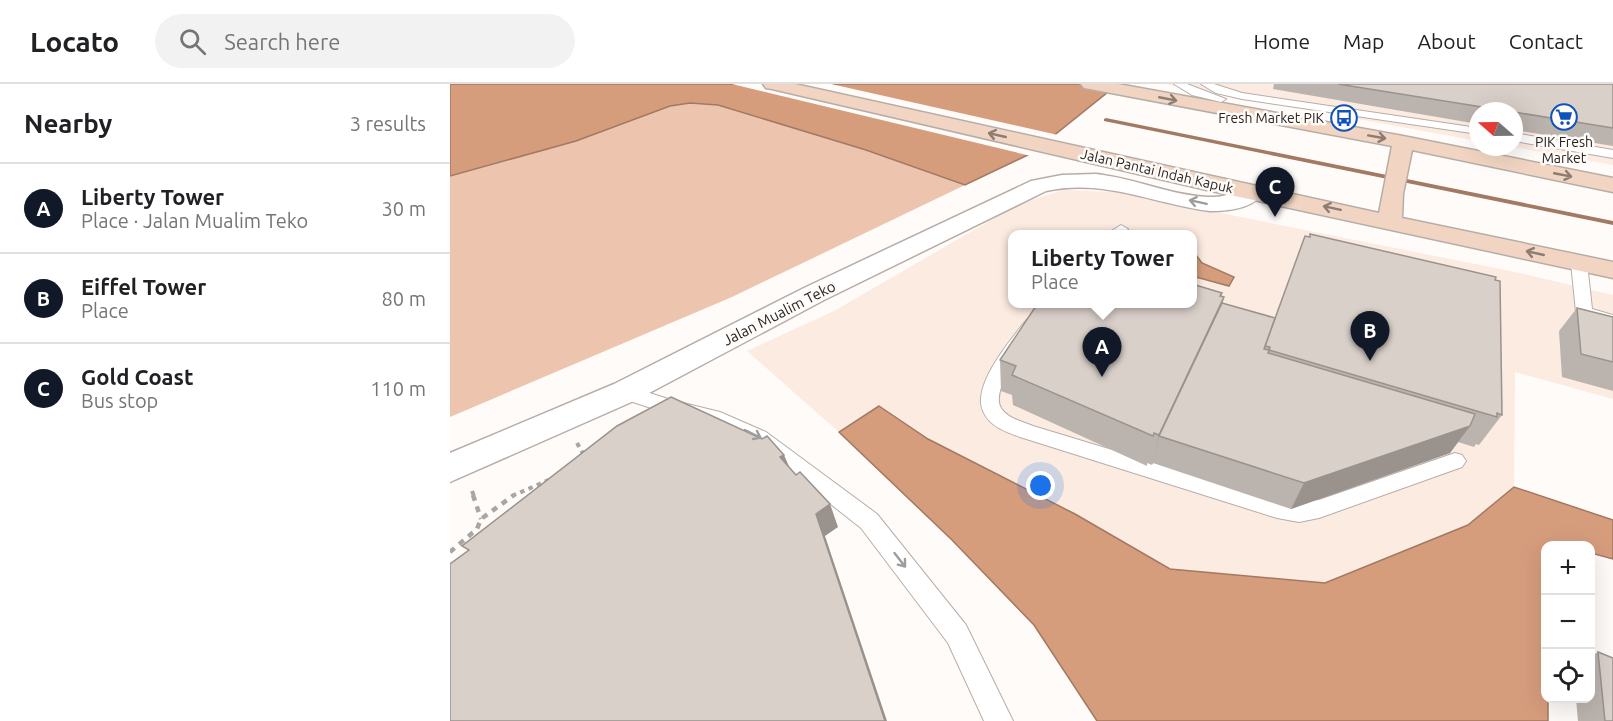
<!DOCTYPE html>
<html lang="en">
<head>
<meta charset="utf-8">
<style>
  :root { --surface:#fff; --page:#f2f2f2; --text:#202124; --muted:#757577; --line:#e0e0e0; --accent:#111827 }
  body { margin:0; font-family:Ubuntu,sans-serif; background:var(--page); color:var(--text) }
  .controls { position:absolute; right:18px; bottom:18px; display:grid; overflow:hidden; border-radius:12px; box-shadow:0 6px 24px #0002 }
  .controls button { width:54px; height:54px; display:grid; place-items:center; padding:0; border:0; border-bottom:2px solid var(--line); background:var(--surface); color:var(--text); font:30px sans-serif }
  .compass { position:absolute; left:1019px; top:18px; width:54px; height:54px; border-radius:50%; background:var(--surface); box-shadow:0 6px 24px #0002; rotate:290deg }
  .you { position:absolute; left:591px; top:402px; width:21px; height:21px; margin:-15px; border:4px solid #fff; border-radius:50%; background:#1a73e8; box-shadow:0 0 0 9px #1a73e833 }
  .badge { display:grid; place-items:center; width:39px; height:39px; border-radius:50%; background:var(--accent); color:#fff; font-size:20px; font-weight:700 }
  .pin { position:absolute; translate:-50% -50px; filter:drop-shadow(0 2px 3px #0008) }
  .pin::after { content:''; position:absolute; top:32px; width:21px; height:18px; background:inherit; clip-path:polygon(0 0,100% 0,50% 100%) }
  .popup { position:absolute; left:558px; top:146px; width:189px; height:78px; box-sizing:border-box; display:grid; place-content:center; border-radius:12px; background:var(--surface); filter:drop-shadow(0 2px 4px #0005); font-size:20px; white-space:nowrap; color:var(--muted) }
  .popup b { font-size:22px; color:var(--text) }
  .popup::after { content:''; position:absolute; left:50%; top:100%; margin-left:-12px; border:12px solid transparent; border-top-color:var(--surface) }
  .list { margin:0; padding:0; list-style:none }
  h2 { display:flex; justify-content:space-between; align-items:center; height:78px; margin:0; padding:0 24px; font-size:26px }
  h2 small { font-size:20px; font-weight:400; color:var(--muted) }
  .list li { display:grid; grid-template-columns:39px 1fr auto; gap:18px; align-items:center; box-sizing:border-box; height:90px; padding:0 24px; border-top:2px solid var(--line) }
  .list b { display:block; font-size:22px; white-space:nowrap }
  .list p { margin:0; font-size:20px; white-space:nowrap; color:var(--muted) }
  .list em { font-size:20px; font-style:normal; color:var(--muted) }
  .icon { flex:none; width:33px; height:33px; fill:none; stroke:currentColor; stroke-width:2; stroke-linecap:round; stroke-linejoin:round }
  .map { position:relative; flex:none; width:1163px; height:637px; overflow:hidden }
  header { display:flex; align-items:center; gap:36px; box-sizing:border-box; height:84px; padding:0 30px; background:var(--surface); border-bottom:2px solid var(--line) }
  header strong { font-size:28px }
  nav { display:flex; gap:33px; margin-inline-start:auto; font-size:21px }
  .search { width:420px; height:54px; background:var(--page); display:flex; align-items:center; gap:15px; box-sizing:border-box; padding:0 21px; border-radius:33px; color:var(--muted); font-size:22px }
  main { display:flex }
  aside { flex:1; background:var(--surface) }
  .map>svg:first-child { display:block }
  .built { fill:#fcebe1; fill-rule:evenodd }
  .green { fill:#edc4ad }
  .water { fill:#d69d7d; stroke:#a27962; stroke-width:1.5 }
  .pier { fill:#fffbf8 }
  .lines { fill:none; stroke-linecap:round; stroke-linejoin:round }
  .stream { fill:#a27962; fill-rule:evenodd }
  .service-casing { stroke:#b7ada8; stroke-width:2 }
  .minor-casing { stroke:#b7ada8; stroke-width:3 }
  .secondary-casing { stroke:#b7ada8; stroke-width:3 }
  .path-far1 { stroke:#a9a5a3; stroke-width:4; stroke-dasharray:4.5 4.5; stroke-linecap:butt }
  .path { stroke:#a9a5a3; stroke-width:4.5; stroke-dasharray:6 6; stroke-linecap:butt }
  .service { fill:#fff; fill-rule:evenodd }
  .minor { fill:#fff; fill-rule:evenodd }
  .secondary { fill:#f1d5c2; fill-rule:evenodd }
  .wall { fill:#bbb3ae }
  .shaded-wall { fill:#99928d }
  .building { fill:#dad0ca; stroke:#99928d; stroke-width:1.5 }
  .oneway { stroke:#8c7c72 }
  .oneway2 { stroke:#9e9c9c }
  .labels { text-anchor:middle; dominant-baseline:central; stroke-width:5; stroke-linejoin:round; paint-order:stroke }
  .far-poi-label { font-size:14px; fill:#282422; stroke:#fffbf8; text-anchor:end }
  .far-street-label { font-size:14px; fill:#282422; stroke:#fffbf8 }
  .street-label { font-size:15px; fill:#282422; stroke:#fffbf8 }
</style>
</head>
<body>
<header>
<strong>Locato</strong>
<div class="search"><svg class="icon" aria-label="search" viewBox="0 0 24 24"><circle cx="10" cy="10" r="6"/><path d="M15 15l6 6"/></svg>Search here</div>
<nav><a>Home</a><a>Map</a><a>About</a><a>Contact</a></nav>
</header>
<main>
<aside>
<h2>Nearby<small>3 results</small></h2>
<ul class="list">
<li><span class="badge">A</span><div><b>Liberty Tower</b><p>Place · Jalan Mualim Teko</p></div><em>30 m</em></li>
<li><span class="badge">B</span><div><b>Eiffel Tower</b><p>Place</p></div><em>80 m</em></li>
<li><span class="badge">C</span><div><b>Gold Coast</b><p>Bus stop</p></div><em>110 m</em></li>
</ul>
</aside>
<div class="map">
<svg width="1163" height="637" viewBox="0 0 1163 637">
  <rect width="100%" height="100%" fill="#fffbf8"/>
  <g class="built">
    <polygon points="715,0 1163,0 1163,81 1063,63 1064,27 1028,27 1028,57"/>
    <path d="M 613,106 L 666,108 L 1065,188 L 1163,211 L 1163,315 L 1065,288 L 1064,403 L 1018,441 L 875,499 L 720,485 L 625,430 L 478,355 L 429,322 L 389,348 L 297,267 L 384,227 L 569,120 ZM 562,150 L 742,150 L 742,220 L 562,220 Z"/>
  </g>
  <polygon class="green" points="240,19 268,21 416,66 515,101 282,213 0,333 0,92 126,57 220,22"/>
  <g class="water">
    <polygon points="0,0 668,0 582,69 515,101 416,66 268,21 240,19 220,22 126,57 0,92"/>
    <polygon points="742,171 746,171 752,179 784,193 779,202 742,192"/>
    <polygon points="429,322 478,355 625,430 720,485 875,499 1018,441 1064,403 1163,436 1163,475 1141,469 1140,462 1096,462 1096,614 1098,615 1098,637 647,637 584,541 502,456 389,348"/>
  </g>
  <polygon class="pier" points="282,0 381,0 608,51 581,72"/>
  <g class="lines">
    <polygon class="stream" points="656,34 1163,137 1163,141 654,37 654,35"/>
    <g class="service-casing">
      <g id="service">
        <polygon points="724,0 737,0 776,15 771,18 742,11"/>
        <polygon points="751,0 764,0 792,9 1028,44 1028,50 792,15 766,9"/>
        <polygon points="1064,49 1163,66 1163,74 1064,57"/>
        <polygon points="671,141 678,145 673,150 657,150"/>
        <polygon points="1129,174 1137,179 1142,225 1163,231 1163,241 1128,232 1126,228 1121,179"/>
        <path d="M 590,220 L 606,220 C 594,239 537,301 551,324 C 557,334 573,338 583,342 L 827,416 L 849,418 L 869,416 L 1005,369 L 1012,371 L 1016,377 L 1012,383 L 869,434 L 849,438 L 827,434 L 570,353 C 556,348 539,342 533,327 C 520,298 572,242 590,220 Z"/>
        <polygon points="175,301 221,316 270,328 316,348 427,430 516,541 563,637 534,637 498,559 411,444 302,358 258,339 219,330 168,313 165,308 168,303"/>
      </g>
    </g>
    <g class="minor-casing">
      <path id="minor" d="M 646,90 C 685,94 724,113 762,113 C 783,114 793,99 811,103 L 814,108 C 803,125 778,127 760,127 C 704,120 654,94 596,107 L 374,216 L 186,316 L 0,398 L 0,369 L 164,300 L 354,204 L 581,97 L 612,91 Z"/>
    </g>
    <g class="secondary-casing">
      <polygon id="secondary" points="313,0 345,0 929,129 942,62 640,5 634,4 631,0 668,0 953,52 1163,94 1163,108 962,66 953,110 952,134 1163,178 1163,194 757,106 322,5 316,4"/>
    </g>
    <g class="path-far1">
      <polyline points="127,359 135,373"/>
      <polyline points="22,407 24,412"/>
      <polyline points="62,412 101,395"/>
    </g>
    <g class="path">
      <polyline points="23,411 31,435"/>
      <polyline points="0,468 27,445 31,435 64,411"/>
    </g>
    <use href="#service" class="service"/>
    <use href="#minor" class="minor"/>
    <use href="#secondary" class="secondary"/>
  </g>
  <g class="wall">
    <polygon points="824,0 1163,0 1163,62 1064,46 1064,27 1028,27 1028,40 823,5"/>
    <polygon points="1045,196 1052,331 1029,361 1026,360 1024,363 1008,358 1000,369 841,425 703,379 704,378 702,381 697,379 697,382 563,321 562,311 551,307 550,276 772,209 771,212 774,213 772,220 825,234"/>
    <polygon points="1127,224 1163,233 1163,307 1112,293 1109,247"/>
    <polygon points="1148,568 1163,637 1128,637 1126,615 1140,615 1140,573"/>
  </g>
  <g class="shaded-wall">
    <polygon points="772,209 767,229 774,213 766,243 709,352 702,381 709,351"/>
    <polygon points="1020,342 1000,369 841,425 854,399"/>
    <polygon points="334,371 344,394 330,373"/>
    <polygon points="380,420 388,443 375,452 437,637 435,637 366,430"/>
  </g>
  <g class="building">
    <polygon points="888,0 1163,0 1163,44 1064,28 1064,27 1057,27"/>
    <polygon points="860,150 1046,193 1045,196 1050,197 1052,331 1047,329 1047,333 819,266 820,263 815,262 855,152 860,153"/>
    <polygon points="742,200 772,209 770,212 774,213 709,351 704,349 703,352 562,291 566,282 550,276 588,219 742,219"/>
    <polygon points="772,219 825,234 814,265 819,266 818,269 1025,330 1020,342 854,399 709,352"/>
    <polygon points="1127,224 1163,233 1163,278 1131,270"/>
    <polygon points="221,313 312,355 317,352 334,371 330,373 346,391 350,388 380,420 366,430 435,637 0,637 0,480 19,466 12,462 167,342"/>
    <polygon points="1148,568 1163,574 1163,637 1155,637"/>
  </g>
  <defs><path id="oneway-shaft" d="M-6 0H5M1.5-3L5.5 0L1.5 3" fill="none" stroke-width="1.6" stroke-linecap="round" stroke-linejoin="round" transform="scale(1.5)"/></defs>
  <g class="oneway">
    <use href="#oneway-shaft" transform="translate(718 15) rotate(11)"/>
    <use href="#oneway-shaft" transform="translate(547 51) rotate(-167)"/>
    <use href="#oneway-shaft" transform="translate(927 53) rotate(10)"/>
    <use href="#oneway-shaft" transform="translate(1113 91) rotate(11)"/>
    <use href="#oneway-shaft" transform="translate(882 124) rotate(-168)"/>
    <use href="#oneway-shaft" transform="translate(1085 169) rotate(-167)"/>
  </g>
  <g class="oneway2">
    <use href="#oneway-shaft" transform="translate(748 118) rotate(-168)"/>
    <use href="#oneway-shaft" transform="translate(303 350) rotate(26)"/>
    <use href="#oneway-shaft" transform="translate(450 476) rotate(52)"/>
  </g>
  <defs>
    <g id="supermarket-ring" transform="scale(1.35)"><circle r="9.5" fill="#fffbf8" stroke="#0e52bd" stroke-width="1.5"/><path d="M-6-5.5h2.5l.6 2H6L4.5 2H-2.5L-4.4-4H-6ZM-1.5 3.2a1.3 1.3 0 1 0 .1 0ZM3 3.2a1.3 1.3 0 1 0 .1 0Z" fill="#0e52bd"/></g>
    <g id="bus-ring" transform="scale(1.35)"><circle r="9.5" fill="#fffbf8" stroke="#0e52bd" stroke-width="1.5"/><path d="M-5-6H5V4H4V6H2V4H-2V6H-4V4H-5ZM-3.5-4V0h7V-4ZM-3.5 1.2v1.5H-2V1.2ZM2 1.2v1.5H3.5V1.2Z" fill="#0e52bd"/></g>
  </defs>
  <g fill-rule="evenodd">
    <use href="#supermarket-ring" x="1114" y="33"/>
    <use href="#bus-ring" x="894" y="34"/>
  </g>
  <g class="labels">
    <g class="far-poi-label">
      <text x="874" y="34">Fresh Market PIK</text>
      <text x="1114" y="58" text-anchor="middle">PIK Fresh<tspan x="1114" dy="16">Market</tspan></text>
    </g>
    <g class="far-street-label">
      <text transform="translate(707 87) rotate(13)">Jalan Pantai Indah Kapuk</text>
    </g>
    <g class="street-label">
      <text transform="translate(329 229) rotate(-27)">Jalan Mualim Teko</text>
    </g>
  </g>
</svg>
<div class="controls">
<button>+</button>
<button>−</button>
<button><svg class="icon" aria-label="locate" viewBox="0 0 24 24"><circle cx="12" cy="12" r="6"/><path d="M12 2v4M12 18v4M2 12h4M18 12h4"/></svg></button>
</div>
<svg class="compass" viewBox="-18 -18 36 36"><path d="M0-13l5 13h-10z" fill="#e53935"/><path d="M0 13l5-13h-10z" fill="#757577"/></svg>
<div class="you"></div>
<div class="pin badge" style="left:652px;top:293px">A</div>
<div class="popup"><b>Liberty Tower</b>Place</div>
<div class="pin badge" style="left:920px;top:277px">B</div>
<div class="pin badge" style="left:825px;top:133px">C</div>
</div>
</main>
</body>
</html>
